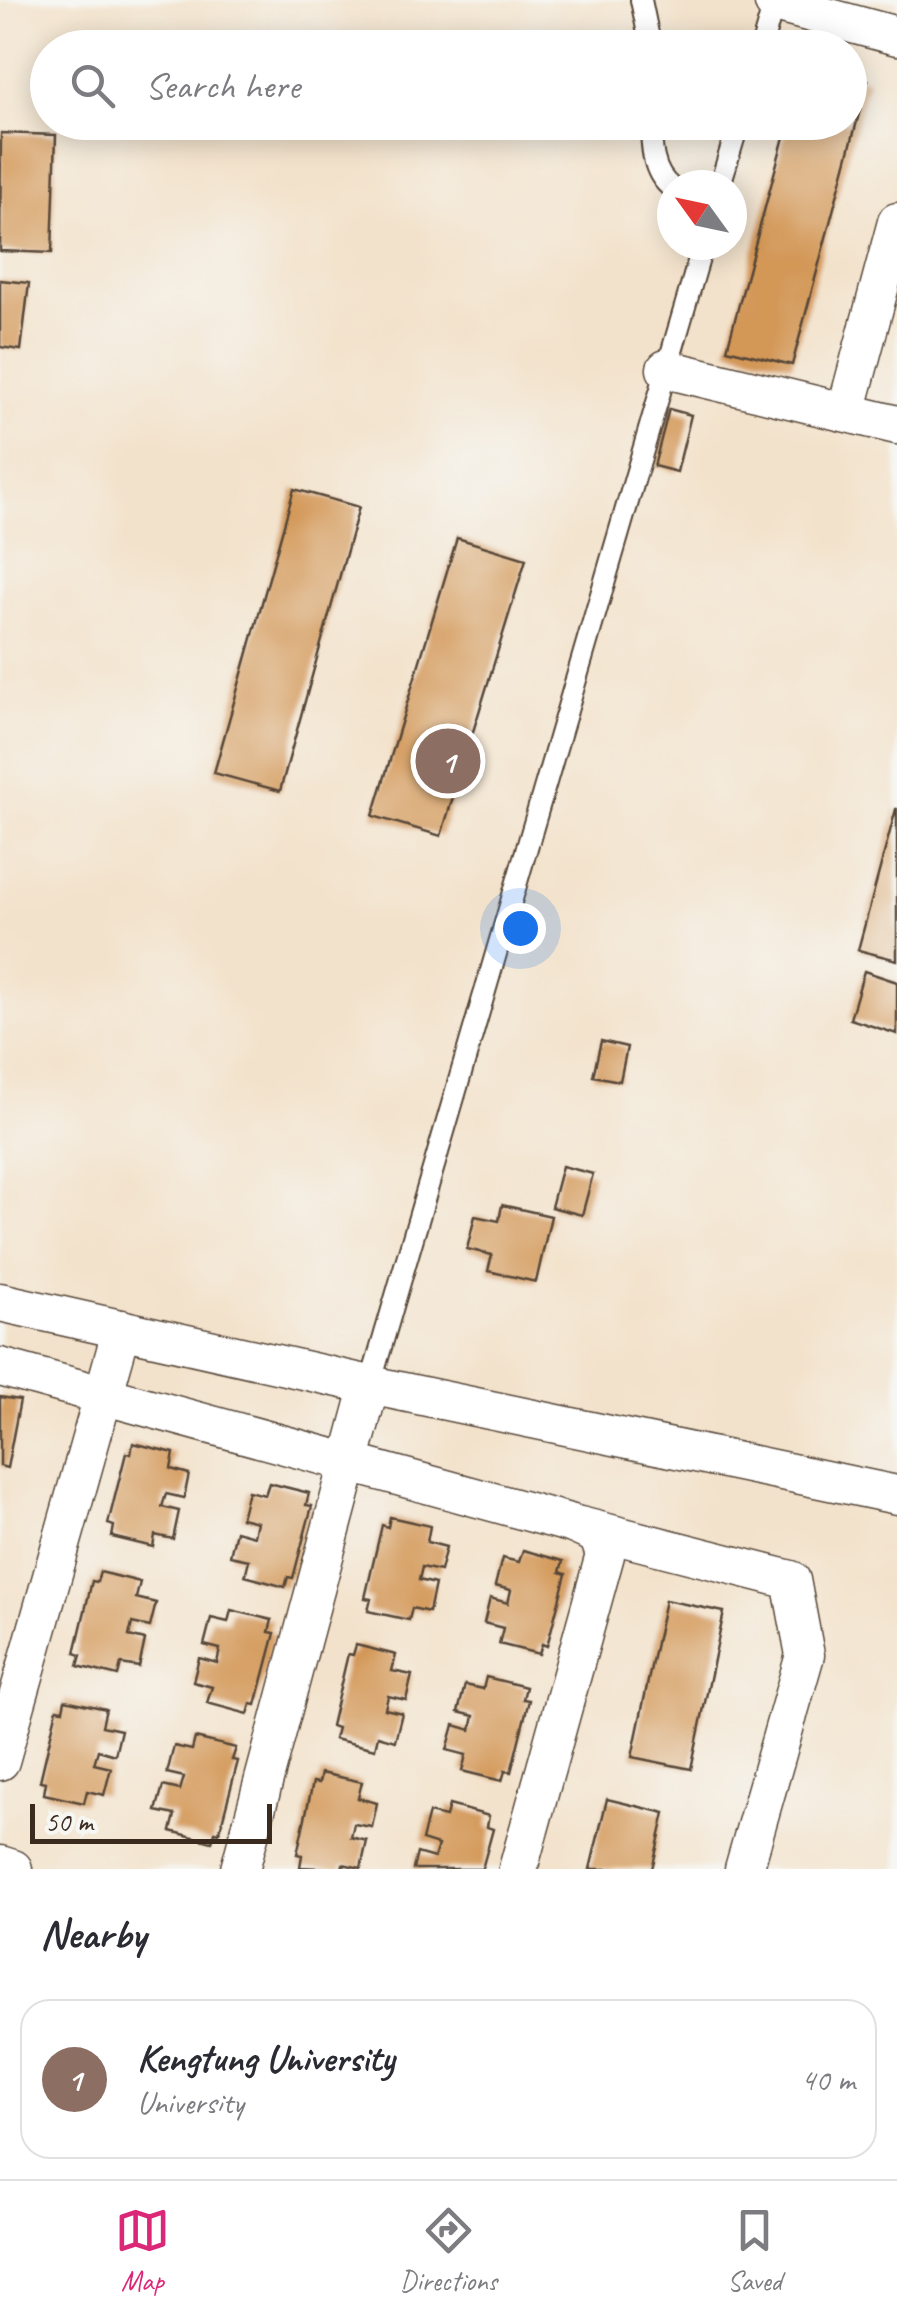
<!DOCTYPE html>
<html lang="en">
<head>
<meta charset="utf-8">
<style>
  :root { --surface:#fff; --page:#f7f7f7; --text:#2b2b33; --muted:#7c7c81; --line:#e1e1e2; --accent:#db2777 }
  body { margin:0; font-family:Caveat,sans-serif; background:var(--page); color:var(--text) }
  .compass { position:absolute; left:657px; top:170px; width:90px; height:90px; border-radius:50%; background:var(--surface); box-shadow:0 5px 25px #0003; rotate:303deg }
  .scale { position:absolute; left:30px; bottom:25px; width:242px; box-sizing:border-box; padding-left:10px; border:5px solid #3b2a1e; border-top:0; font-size:28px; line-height:35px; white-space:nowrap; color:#3b2a1e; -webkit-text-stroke:8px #f6f6f2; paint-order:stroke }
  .you { position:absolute; left:520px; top:928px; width:35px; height:35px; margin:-25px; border:8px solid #fff; border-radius:50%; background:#1a73e8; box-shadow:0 0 0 15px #1a73e833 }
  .badge { display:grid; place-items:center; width:65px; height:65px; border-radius:50%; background:var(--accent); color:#fff; font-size:32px; font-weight:700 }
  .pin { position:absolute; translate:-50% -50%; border:5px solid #fff; box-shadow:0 2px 10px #0006 }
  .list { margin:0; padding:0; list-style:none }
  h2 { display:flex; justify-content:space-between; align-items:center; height:130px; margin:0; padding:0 40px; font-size:42px }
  h2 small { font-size:32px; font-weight:400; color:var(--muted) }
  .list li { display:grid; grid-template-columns:65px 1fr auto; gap:30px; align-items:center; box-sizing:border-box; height:160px; margin:0 20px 20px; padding:0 20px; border:2px solid var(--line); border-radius:30px }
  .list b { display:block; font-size:38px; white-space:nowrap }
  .list p { margin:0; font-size:32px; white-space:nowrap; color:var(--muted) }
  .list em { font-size:32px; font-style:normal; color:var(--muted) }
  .icon { flex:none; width:55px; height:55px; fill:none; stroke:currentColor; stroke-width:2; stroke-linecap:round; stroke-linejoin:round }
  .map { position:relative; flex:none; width:897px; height:1869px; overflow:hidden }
  .search { position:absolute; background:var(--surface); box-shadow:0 5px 25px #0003; left:30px; right:30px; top:30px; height:110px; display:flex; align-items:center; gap:25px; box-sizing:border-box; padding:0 35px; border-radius:55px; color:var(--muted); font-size:38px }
  .sheet { height:310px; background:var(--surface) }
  nav { display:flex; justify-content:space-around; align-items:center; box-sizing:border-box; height:140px; border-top:2px solid var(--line); background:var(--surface); font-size:28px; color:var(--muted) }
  nav a { display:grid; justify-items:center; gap:5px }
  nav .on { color:var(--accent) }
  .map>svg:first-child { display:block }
  .building { fill:#d39757 }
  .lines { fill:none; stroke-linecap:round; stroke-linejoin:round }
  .lane-casing { stroke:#574638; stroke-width:24 }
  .street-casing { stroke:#574638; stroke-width:41 }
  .lane { stroke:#fff; stroke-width:20 }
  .street { stroke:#fff; stroke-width:38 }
</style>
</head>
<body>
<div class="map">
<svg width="897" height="1869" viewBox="0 0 897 1869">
  <rect width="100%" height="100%" fill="#f6f6f2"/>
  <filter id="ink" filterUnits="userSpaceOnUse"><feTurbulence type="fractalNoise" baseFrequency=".01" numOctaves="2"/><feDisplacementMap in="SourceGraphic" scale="20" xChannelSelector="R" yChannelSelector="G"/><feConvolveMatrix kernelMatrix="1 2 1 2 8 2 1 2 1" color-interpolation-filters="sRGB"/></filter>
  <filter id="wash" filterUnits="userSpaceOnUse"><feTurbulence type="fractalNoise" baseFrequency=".0048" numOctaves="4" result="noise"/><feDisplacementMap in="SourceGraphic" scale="40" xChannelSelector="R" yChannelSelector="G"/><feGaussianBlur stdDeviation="2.25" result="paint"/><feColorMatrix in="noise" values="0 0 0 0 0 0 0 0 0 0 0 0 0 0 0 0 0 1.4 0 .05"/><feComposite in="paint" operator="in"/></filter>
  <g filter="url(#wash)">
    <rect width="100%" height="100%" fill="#f3e2cb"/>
    <g id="blocks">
      <g class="building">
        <polygon points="850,76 868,80 792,365 727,349 788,122 850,122"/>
        <polygon points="1,133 56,135 52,253 0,251"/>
        <polygon points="0,280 29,283 21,350 0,347"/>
        <polygon points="669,409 691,415 677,472 654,466"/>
        <polygon points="294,489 359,507 280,791 214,773"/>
        <polygon points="457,538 526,559 441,836 373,816"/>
        <polygon points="896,809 897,809 897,960 858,950"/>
        <polygon points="864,971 897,982 897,1034 850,1019"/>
        <polygon points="601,1041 627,1047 620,1081 593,1076"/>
        <polygon points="562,1166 593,1174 582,1215 551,1207"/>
        <polygon points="502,1205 551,1216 536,1282 488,1271 492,1255 467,1249 475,1216 499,1221"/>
        <polygon points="0,1397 20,1400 7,1468 0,1466"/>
        <polygon points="133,1443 174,1453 171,1469 189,1474 184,1498 166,1494 162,1507 179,1511 173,1539 155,1535 153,1547 112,1537 114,1526 108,1524 126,1453 131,1454"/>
        <polygon points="269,1483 309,1493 306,1505 312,1506 293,1578 288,1577 285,1587 245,1576 249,1560 230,1556 236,1531 254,1536 257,1522 241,1518 248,1491 265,1495"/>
        <polygon points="390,1517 430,1526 427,1542 446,1547 440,1571 422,1567 419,1580 435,1584 429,1612 412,1608 409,1620 368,1611 371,1599 365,1598 382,1525 388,1527"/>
        <polygon points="523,1550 563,1561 560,1572 566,1574 547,1646 542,1644 539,1654 499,1644 503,1628 484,1623 490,1598 508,1603 511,1590 495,1586 502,1558 519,1562"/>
        <polygon points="100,1572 140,1582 136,1598 156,1603 150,1627 132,1623 129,1636 145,1640 139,1667 121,1664 118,1676 78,1666 81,1655 75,1653 92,1581 97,1582"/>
        <polygon points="665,1600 724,1612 691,1769 632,1757"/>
        <polygon points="231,1610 272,1620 269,1632 275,1633 256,1705 251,1704 248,1714 207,1703 212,1687 193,1682 199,1658 217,1663 220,1649 204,1645 211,1618 228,1622"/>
        <polygon points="356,1645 396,1655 392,1671 412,1675 406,1700 388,1696 385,1709 402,1713 395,1741 378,1736 375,1749 334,1739 337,1728 331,1726 348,1654 353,1655"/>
        <polygon points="486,1677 526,1687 523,1699 529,1700 511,1772 505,1771 502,1781 462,1771 466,1755 447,1750 454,1725 471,1730 474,1716 458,1712 465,1685 483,1689"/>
        <polygon points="65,1700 106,1709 102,1726 121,1730 115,1755 98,1750 94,1764 111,1768 104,1795 87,1791 84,1803 44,1794 46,1782 40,1781 57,1709 63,1710"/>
        <polygon points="195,1738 236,1748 232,1760 238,1761 219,1833 215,1832 212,1842 171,1831 175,1815 156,1811 163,1786 180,1790 184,1777 167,1773 174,1746 192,1750"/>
        <polygon points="321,1773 362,1782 358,1798 377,1803 372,1827 354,1824 351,1837 367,1841 361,1868 343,1864 342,1869 300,1867 302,1855 297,1854 313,1782 319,1783"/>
        <polygon points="607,1799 665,1813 652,1869 590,1869"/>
        <polygon points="449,1805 489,1816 487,1827 493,1829 482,1869 413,1869 417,1853 434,1858 438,1845 422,1840 429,1813 446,1817"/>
      </g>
    </g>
  </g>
  <g filter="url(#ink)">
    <use href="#blocks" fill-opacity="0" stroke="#574638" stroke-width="2.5"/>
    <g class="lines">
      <g class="lane-casing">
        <g id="lane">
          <polyline points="641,0 651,48"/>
          <polyline points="761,48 775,0"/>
          <path d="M 651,122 C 651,146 652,173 672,188"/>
          <polyline points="720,185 739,122"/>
          <polyline points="370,1385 703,245"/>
        </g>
      </g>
      <g class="street-casing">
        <g id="street">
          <polyline points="774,3 897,36"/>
          <polyline points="666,369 897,425"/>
          <polyline points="846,412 897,222"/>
          <polyline points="0,1302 370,1385 897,1495"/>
          <polyline points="0,1367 573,1524 598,1535 605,1555 518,1869"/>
          <polyline points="580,1526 791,1580 805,1655 744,1869"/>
          <polyline points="0,1761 122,1329"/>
          <polyline points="0,1865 13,1869"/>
          <polyline points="240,1869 370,1385"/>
        </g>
      </g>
      <use href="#lane" class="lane"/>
      <use href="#street" class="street"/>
    </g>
  </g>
</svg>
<svg class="compass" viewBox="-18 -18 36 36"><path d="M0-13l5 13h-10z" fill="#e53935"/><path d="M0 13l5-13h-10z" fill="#7c7c81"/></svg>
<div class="scale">50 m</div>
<div class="you"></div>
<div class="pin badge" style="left:448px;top:761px;background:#8d6e63">1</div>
<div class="search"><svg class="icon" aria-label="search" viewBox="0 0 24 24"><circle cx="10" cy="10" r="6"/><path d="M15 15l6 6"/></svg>Search here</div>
</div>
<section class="sheet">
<h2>Nearby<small></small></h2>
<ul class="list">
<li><span class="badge" style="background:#8d6e63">1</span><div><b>Kengtung University</b><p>University</p></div><em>40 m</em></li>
</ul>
</section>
<nav>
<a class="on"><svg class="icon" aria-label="map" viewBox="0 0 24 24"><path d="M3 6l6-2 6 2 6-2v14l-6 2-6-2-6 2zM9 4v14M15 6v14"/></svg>Map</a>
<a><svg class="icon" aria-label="directions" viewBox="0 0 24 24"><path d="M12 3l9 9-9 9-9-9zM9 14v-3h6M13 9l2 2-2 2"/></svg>Directions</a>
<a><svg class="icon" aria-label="saved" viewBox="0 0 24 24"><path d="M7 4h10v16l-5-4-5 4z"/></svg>Saved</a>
</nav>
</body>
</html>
